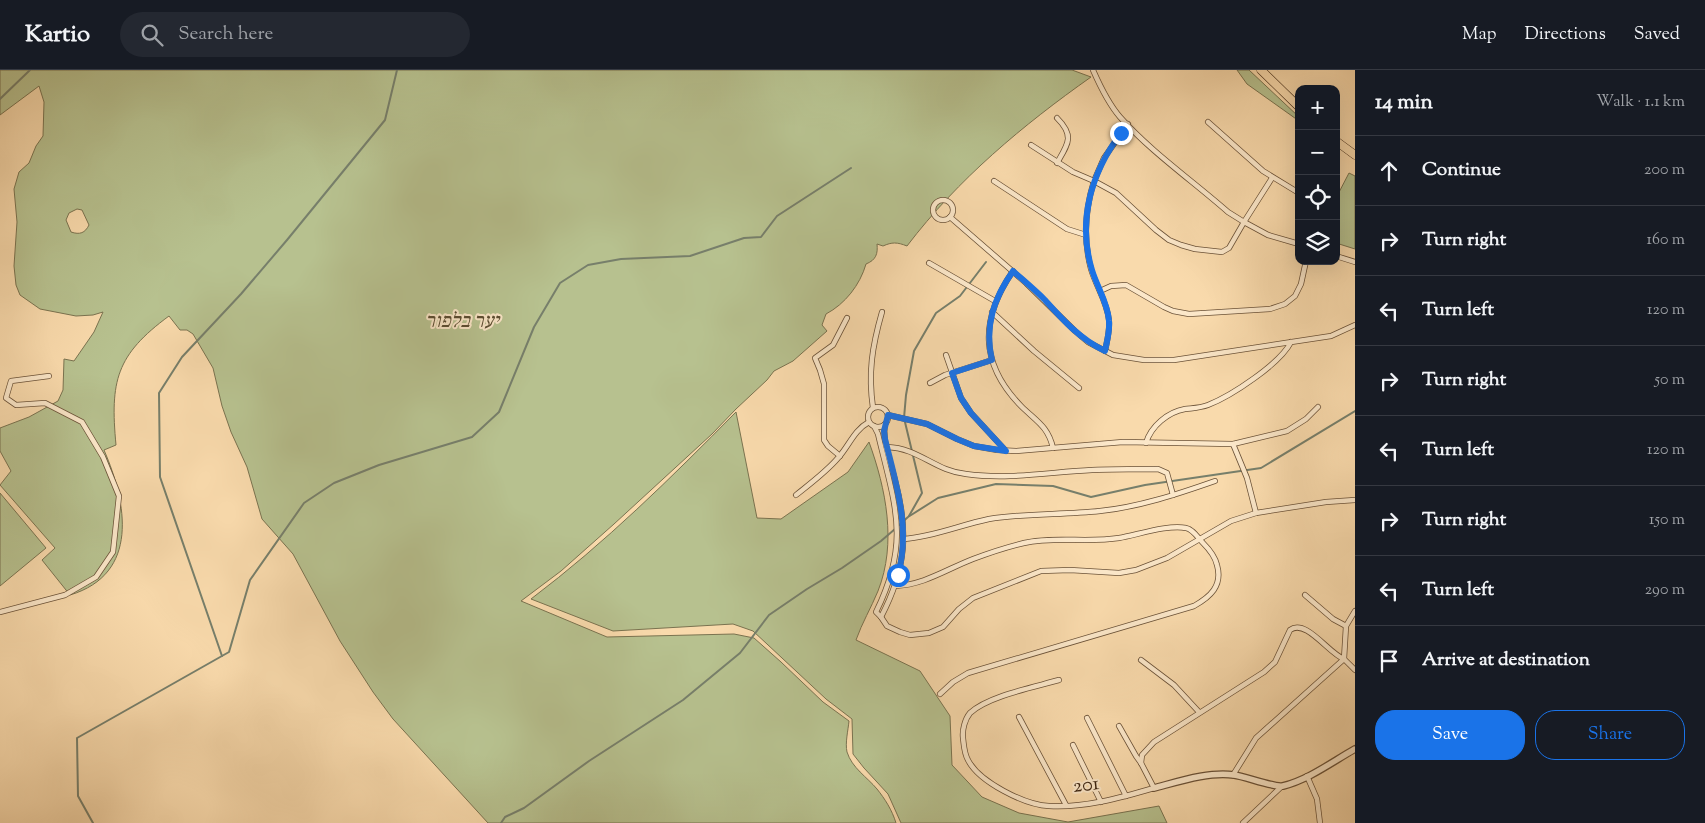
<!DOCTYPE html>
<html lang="en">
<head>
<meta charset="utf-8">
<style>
  :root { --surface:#171b24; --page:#242831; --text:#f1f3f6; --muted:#9ea1a6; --line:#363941; --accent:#1a73e8 }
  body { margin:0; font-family:"Sorts Mill Goudy","Frank Ruhl Libre",serif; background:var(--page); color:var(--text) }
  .controls { position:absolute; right:15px; top:15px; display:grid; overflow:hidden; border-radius:10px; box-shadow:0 5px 20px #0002 }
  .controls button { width:45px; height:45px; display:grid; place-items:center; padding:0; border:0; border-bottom:1px solid var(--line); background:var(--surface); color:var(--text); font:25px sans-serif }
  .stop { position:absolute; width:15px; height:15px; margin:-11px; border:4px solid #1a73e8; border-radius:50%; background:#fff }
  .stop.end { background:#1a73e8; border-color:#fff; box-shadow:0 1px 5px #0008 }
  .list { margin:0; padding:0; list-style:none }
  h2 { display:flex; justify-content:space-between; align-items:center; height:65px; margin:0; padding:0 20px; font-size:21px }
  h2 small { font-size:16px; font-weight:400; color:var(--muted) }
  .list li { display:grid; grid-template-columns:32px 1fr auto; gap:15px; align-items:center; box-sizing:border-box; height:70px; padding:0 20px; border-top:1px solid var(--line) }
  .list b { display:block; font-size:19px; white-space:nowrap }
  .list em { font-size:16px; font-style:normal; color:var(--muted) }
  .actions { display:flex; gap:10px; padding:15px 20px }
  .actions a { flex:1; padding:11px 0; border:1px solid var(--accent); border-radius:20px; text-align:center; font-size:18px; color:var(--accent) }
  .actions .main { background:var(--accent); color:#fff }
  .icon { flex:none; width:28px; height:28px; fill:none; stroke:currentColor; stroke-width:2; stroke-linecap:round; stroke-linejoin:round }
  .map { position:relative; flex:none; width:1355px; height:753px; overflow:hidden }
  header { display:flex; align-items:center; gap:30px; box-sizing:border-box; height:70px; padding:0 25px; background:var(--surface); border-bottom:1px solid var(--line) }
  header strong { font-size:24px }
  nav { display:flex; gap:28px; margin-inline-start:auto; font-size:18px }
  .search { width:350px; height:45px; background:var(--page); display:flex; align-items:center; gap:12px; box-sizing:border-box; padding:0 18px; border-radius:28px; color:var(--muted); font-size:19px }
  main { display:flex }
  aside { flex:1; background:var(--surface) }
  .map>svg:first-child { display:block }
  .green { fill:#b7c18f; stroke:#7a7350; fill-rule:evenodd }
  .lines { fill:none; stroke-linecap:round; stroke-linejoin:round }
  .stream { stroke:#777f6b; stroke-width:2 }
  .minor-casing { stroke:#6b5238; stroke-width:6 }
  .tertiary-casing { stroke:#6b5238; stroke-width:8 }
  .trunk-casing { stroke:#3c2512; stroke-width:9 }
  .minor { stroke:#fbe7c9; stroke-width:4.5 }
  .tertiary { stroke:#fbe7c9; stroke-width:5.5 }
  .trunk { stroke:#f9daac; stroke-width:8 }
  .route { stroke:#1a73e8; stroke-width:6 }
  .labels { text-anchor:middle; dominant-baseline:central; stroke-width:4; stroke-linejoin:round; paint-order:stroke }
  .park-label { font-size:20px; font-style:italic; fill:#5b4c31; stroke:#fbe7c9 }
  .street-label { font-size:20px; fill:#3c2512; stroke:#fbe7c9 }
</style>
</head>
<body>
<header>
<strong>Kartio</strong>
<div class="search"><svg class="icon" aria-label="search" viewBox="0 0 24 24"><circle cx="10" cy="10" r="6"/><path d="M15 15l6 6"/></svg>Search here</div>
<nav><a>Map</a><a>Directions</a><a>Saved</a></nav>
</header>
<main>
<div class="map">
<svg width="1355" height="753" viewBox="0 0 1355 753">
  <rect width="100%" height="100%" fill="#f9daac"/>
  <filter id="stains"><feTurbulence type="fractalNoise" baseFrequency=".004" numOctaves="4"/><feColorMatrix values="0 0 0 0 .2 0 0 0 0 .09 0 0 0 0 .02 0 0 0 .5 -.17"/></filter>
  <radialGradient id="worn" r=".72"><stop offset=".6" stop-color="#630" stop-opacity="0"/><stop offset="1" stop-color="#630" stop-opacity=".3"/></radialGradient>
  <g class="green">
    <path d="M 0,0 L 1072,0 L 1091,7 C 1023,55 958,109 907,176 C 897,172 892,172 883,176 L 877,174 C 878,184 876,190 866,194 C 860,215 845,234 826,244 L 822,255 L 827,261 L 793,291 L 774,301 L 767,310 L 736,339 L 712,364 L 614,454 L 561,501 L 521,531 L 607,567 L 734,564 L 754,568 L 781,592 L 823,632 L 849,651 C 848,661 845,673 847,682 C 852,698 867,707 877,719 C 885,729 892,740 896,753 L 488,753 L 393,649 L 373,622 L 340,571 L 293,484 L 262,449 L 247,397 L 231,362 L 222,336 L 213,298 L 193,264 L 187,260 L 180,260 L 169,246 C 116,285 110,311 116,375 L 104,380 C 127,433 140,504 70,525 L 42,490 L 55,478 L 0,415 L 11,401 L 0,381 L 0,358 L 29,347 L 58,331 L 63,320 L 64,289 L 74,291 L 94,262 L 103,242 L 93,245 L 76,246 L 40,239 L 20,225 L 16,215 L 14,196 L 17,152 L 14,119 L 19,102 L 29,93 L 36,76 L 43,66 L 44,32 L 39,16 L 0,45 ZM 77,139 L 82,140 L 89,155 C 85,163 80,165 71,162 L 66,150 L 69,143 Z"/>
    <polygon points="1237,0 1249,0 1299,47 1299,51 1247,14"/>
    <polygon points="1349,103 1355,106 1355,179 1336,173 1336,128"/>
    <path d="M 736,342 L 757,448 L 781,449 L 848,402 L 869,372 C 886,419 897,473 878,521 C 871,538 862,553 856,570 L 920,601 L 950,646 L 952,695 L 982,727 L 1019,743 L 1068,752 L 1159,736 L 1167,753 L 901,753 L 888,724 L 864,698 L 853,684 L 852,649 L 826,629 L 753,561 L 733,554 L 613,561 L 531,529 C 605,473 671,408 736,342 Z"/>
    <polygon points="0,423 46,478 0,516"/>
  </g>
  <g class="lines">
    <g class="stream">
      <polyline points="0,29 30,0"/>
      <polyline points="909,446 922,423 904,348 906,325 914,281 936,243 960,226 986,192"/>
      <polyline points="898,456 908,447 938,428 996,414 1053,416 1091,427 1145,415 1261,398 1355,341"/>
      <polyline points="222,586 160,407 159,323 182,287 241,224 287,170 385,50 397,0"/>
      <polyline points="93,753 78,726 77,668 229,582 250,510 304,433 334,413 379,395 472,367 499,342 534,257 560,213 588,195 621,189 690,186 744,168 761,167 777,146 851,98"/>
      <polyline points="501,753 505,747 524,738 589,691 683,630 740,583 769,545 807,519 842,498 881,471 895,459"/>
    </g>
    <g class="minor-casing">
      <g id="minor">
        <path d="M 1093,0 C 1100,16 1108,33 1120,47 C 1150,81 1194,112 1228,142 L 1244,152 L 1272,108"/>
        <path d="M 1057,48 C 1075,66 1068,74 1057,93"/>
        <polyline points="1208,52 1263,101 1299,123"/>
        <polyline points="1031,75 1073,102 1094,111 1104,88 1128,54"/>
        <polyline points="994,111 1067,159 1086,165"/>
        <circle cx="943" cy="140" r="10"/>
        <polyline points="950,147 1026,213 1075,261 1088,272 1113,285 1144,290 1174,290 1331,266 1355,255"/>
        <polyline points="1336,186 1355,192"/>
        <polyline points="929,193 995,231"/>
        <path d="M 1013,201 C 980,249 979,293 1021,336 C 1036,351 1048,356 1053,378"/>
        <polyline points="1100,221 1111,216 1126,215 1164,237 1173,241 1189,244 1270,239 1285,234 1295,226 1301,214 1306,191"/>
        <polyline points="992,242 1034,281 1079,318"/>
        <path d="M 1105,281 C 1107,271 1110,261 1109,250 C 1107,232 1096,216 1091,199 C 1083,169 1085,140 1094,111 L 1116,123 L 1156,160 L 1169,170 L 1181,175 L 1195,179 L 1222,182 L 1229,178 L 1244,152 L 1268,165 L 1299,174"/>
        <polyline points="946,285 961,328 971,343 1006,381"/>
        <polyline points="930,313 945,305 992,290"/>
        <circle cx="878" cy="347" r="10"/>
        <path d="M 873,338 C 868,303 872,277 882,242"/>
        <polyline points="888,345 927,354 957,369 974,376 997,380 1016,381 1123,372 1233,374 1287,361 1306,349 1318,337"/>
        <path d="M 874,356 L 878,364 C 895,436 911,471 876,542 L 881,547 L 887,556 L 900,562 L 910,565 L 929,563 L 943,557 L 959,539 L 973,528 L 1041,501 L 1070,500 L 1119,503 L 1136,500 L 1167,488 L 1231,451 L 1256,443 L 1326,432 L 1355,430"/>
        <path d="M 1146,373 C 1151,356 1168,342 1185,339 C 1193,338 1200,338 1208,335 C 1231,326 1280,294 1291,272"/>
        <polyline points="1233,374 1247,408 1256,443"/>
        <path d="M 887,377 C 919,378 935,401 966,404 C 1008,410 1050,402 1092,400 C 1114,399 1136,399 1158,399 L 1167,403 L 1173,425"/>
        <polyline points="840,386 828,376 824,370 824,314 820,300 815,288 833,275 847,248"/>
        <path d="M 796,425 C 811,413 826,402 838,388 C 849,376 854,360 869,352"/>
        <path d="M 904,469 C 933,467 960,455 989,449 C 1026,443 1063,445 1100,441 C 1139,437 1178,424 1215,411"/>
        <path d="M 895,516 C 924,515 947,499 973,489 C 989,483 1007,477 1024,473 C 1055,466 1087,473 1119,468 C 1137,465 1169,454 1186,458 C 1193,459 1198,468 1203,473 C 1209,479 1215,486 1217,495 C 1223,516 1210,527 1194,536 L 968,603 L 953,612 L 940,624"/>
        <polyline points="1305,525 1333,549 1346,556"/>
        <polyline points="1355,541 1346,556 1344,589 1355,600"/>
        <polyline points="0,542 65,525 96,507 113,482 119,426 103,387 82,352 45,333 16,335 6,328 11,311 49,306"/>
        <path d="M 881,547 C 906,499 909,462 895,410 C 891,393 882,372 885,354"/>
        <polyline points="1141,590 1174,615 1199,642"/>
        <path d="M 1059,610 C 1035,617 988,626 970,643 C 965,649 962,660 963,668 C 964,676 964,683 968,690 C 979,712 1025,735 1049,736 C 1084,738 1120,728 1154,718 L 1141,693 L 1136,686 L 1119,656"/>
        <polyline points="1019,647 1066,735"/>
        <polyline points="1087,648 1126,726"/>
        <polyline points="1073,675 1101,732"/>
        <path d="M 1141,693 L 1142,685 L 1154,672 L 1264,602 L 1275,592 L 1290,560 C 1306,548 1329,584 1344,589 L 1256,668 L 1233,705"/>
        <polyline points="1307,706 1317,729 1320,753"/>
        <polyline points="1243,753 1281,717"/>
      </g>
    </g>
    <g class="tertiary-casing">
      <path id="tertiary" d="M 1154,718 C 1177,712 1210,701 1234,705 C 1244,706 1275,718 1283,716 C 1308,710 1332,692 1355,679"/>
    </g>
    <g class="trunk-casing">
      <g id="trunk">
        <polyline points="1261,0 1299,37"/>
        <polyline points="1336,71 1355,85"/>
      </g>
    </g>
    <use href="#minor" class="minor"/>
    <use href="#tertiary" class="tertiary"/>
    <use href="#trunk" class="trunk"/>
  </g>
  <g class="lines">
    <path class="route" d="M 898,505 C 911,458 896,414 885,369 L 884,361 L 888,345 L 927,354 L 957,369 L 974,376 L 1006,381 L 971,343 L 961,328 L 952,303 L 992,290 C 984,256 994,228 1013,201 C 1023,210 1035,220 1045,230 C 1063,250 1080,269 1105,281 C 1107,271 1110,261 1109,251 C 1108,233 1097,217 1092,200 C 1077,151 1091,103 1121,63"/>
  </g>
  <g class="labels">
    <g class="park-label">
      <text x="462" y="252">יער בלפור</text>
    </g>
    <g class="street-label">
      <text transform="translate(1086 716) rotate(-7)">201</text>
    </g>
  </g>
  <rect width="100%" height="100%" filter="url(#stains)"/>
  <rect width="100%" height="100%" fill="url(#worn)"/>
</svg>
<div class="controls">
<button>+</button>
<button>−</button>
<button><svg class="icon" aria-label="locate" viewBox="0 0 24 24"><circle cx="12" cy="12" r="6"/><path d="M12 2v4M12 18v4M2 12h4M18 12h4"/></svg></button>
<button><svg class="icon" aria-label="layers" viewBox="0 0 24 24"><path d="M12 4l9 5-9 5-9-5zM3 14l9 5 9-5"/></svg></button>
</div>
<div class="stop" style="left:898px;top:505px"></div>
<div class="stop end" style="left:1121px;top:63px"></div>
</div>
<aside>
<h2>14 min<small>Walk · 1.1 km</small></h2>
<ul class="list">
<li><svg class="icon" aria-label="ahead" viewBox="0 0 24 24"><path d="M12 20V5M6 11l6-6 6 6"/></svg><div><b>Continue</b></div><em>200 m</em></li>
<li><svg class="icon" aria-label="right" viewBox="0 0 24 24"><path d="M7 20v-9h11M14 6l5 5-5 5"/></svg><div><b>Turn right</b></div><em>160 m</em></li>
<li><svg class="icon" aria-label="left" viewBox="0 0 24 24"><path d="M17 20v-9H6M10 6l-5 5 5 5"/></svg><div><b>Turn left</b></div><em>120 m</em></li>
<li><svg class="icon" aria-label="right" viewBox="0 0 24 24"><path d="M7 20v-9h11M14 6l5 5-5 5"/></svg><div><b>Turn right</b></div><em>50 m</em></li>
<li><svg class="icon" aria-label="left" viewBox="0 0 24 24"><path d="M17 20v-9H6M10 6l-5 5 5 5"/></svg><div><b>Turn left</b></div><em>120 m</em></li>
<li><svg class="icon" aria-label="right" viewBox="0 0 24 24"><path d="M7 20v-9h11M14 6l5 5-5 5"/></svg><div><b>Turn right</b></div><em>150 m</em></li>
<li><svg class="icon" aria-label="left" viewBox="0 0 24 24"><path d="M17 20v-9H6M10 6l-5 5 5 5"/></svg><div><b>Turn left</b></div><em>290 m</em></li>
<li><svg class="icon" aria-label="arrive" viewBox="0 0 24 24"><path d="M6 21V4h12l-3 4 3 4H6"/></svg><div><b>Arrive at destination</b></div></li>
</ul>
<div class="actions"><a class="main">Save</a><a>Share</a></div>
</aside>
</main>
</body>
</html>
